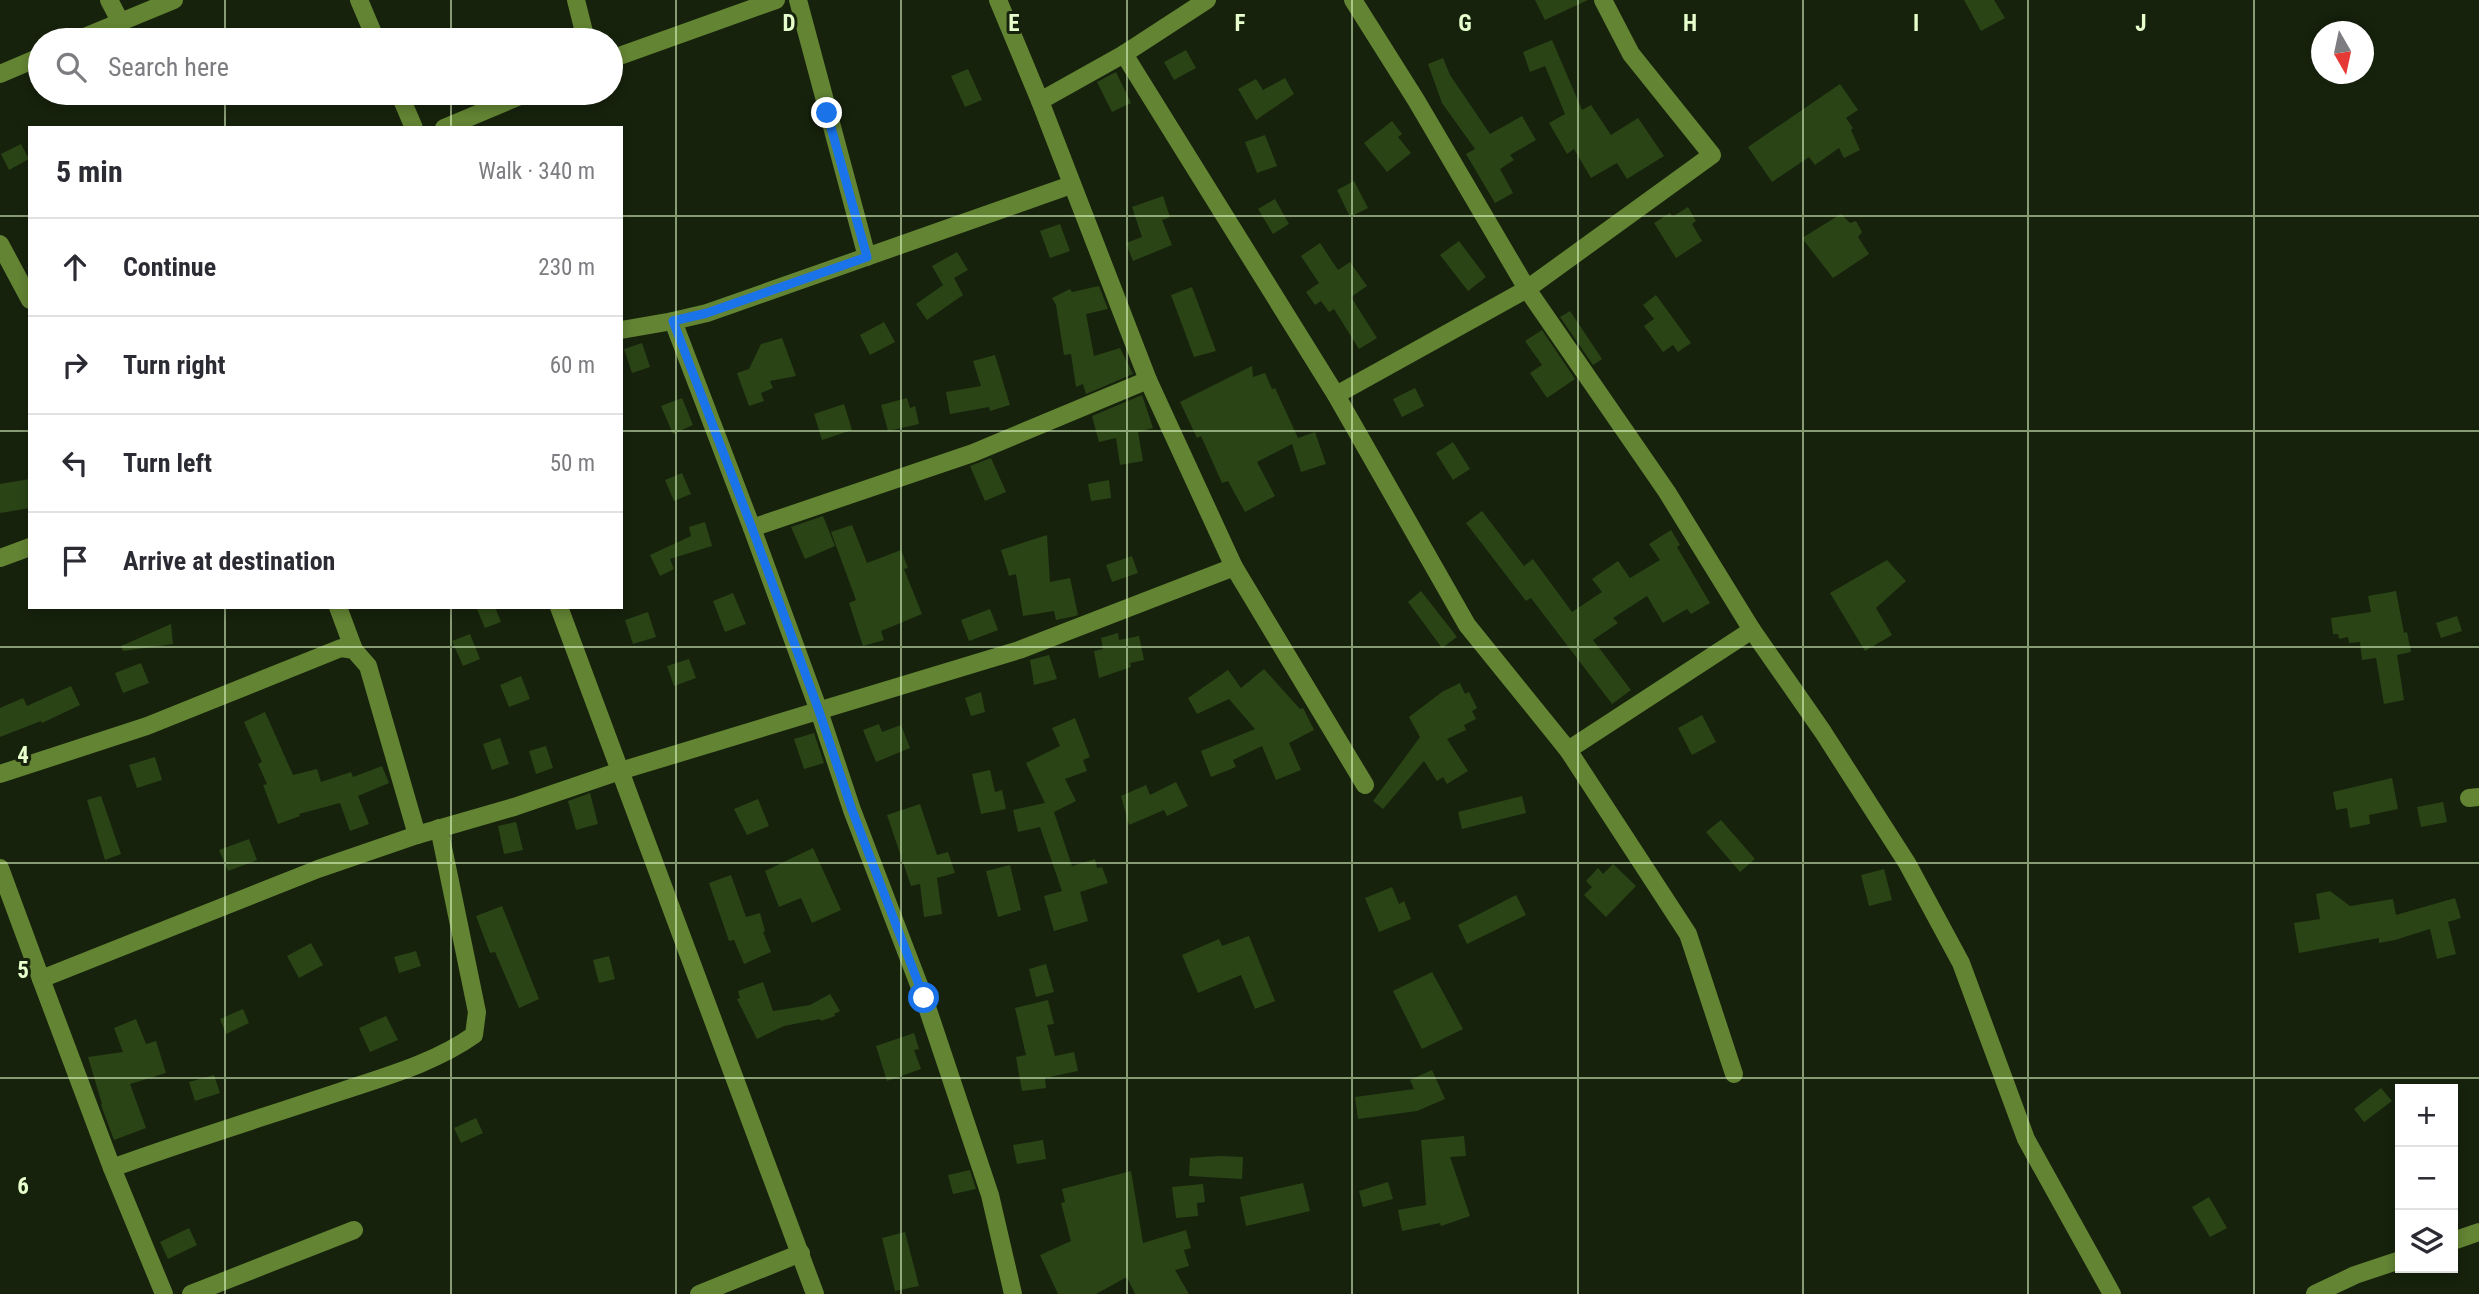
<!DOCTYPE html>
<html lang="en">
<head>
<meta charset="utf-8">
<style>
  :root { --surface:#fff; --page:#f2f2f3; --text:#2b2b33; --muted:#7c7c81; --line:#e1e1e2 }
  body { margin:0; font-family:"Roboto Condensed",sans-serif; background:var(--page); color:var(--text) }
  .controls { position:absolute; right:21px; bottom:21px; display:grid; overflow:hidden; border-radius:0px; box-shadow:0 4px 10px #0003 }
  .controls button { width:63px; height:63px; display:grid; place-items:center; padding:0; border:0; border-bottom:2px solid var(--line); background:var(--surface); color:var(--text); font:35px sans-serif }
  .compass { position:absolute; left:2311px; top:21px; width:63px; height:63px; border-radius:50%; background:var(--surface); box-shadow:0 4px 10px #0003; rotate:171deg }
  .stop { position:absolute; width:21px; height:21px; margin:-16px; border:5px solid #1a73e8; border-radius:50%; background:#fff }
  .stop.end { background:#1a73e8; border-color:#fff; box-shadow:0 2px 7px #0008 }
  .list { margin:0; padding:0; list-style:none }
  h2 { display:flex; justify-content:space-between; align-items:center; height:91px; margin:0; padding:0 28px; font-size:30px }
  h2 small { font-size:23px; font-weight:400; color:var(--muted) }
  .list li { display:grid; grid-template-columns:46px 1fr auto; gap:21px; align-items:center; box-sizing:border-box; height:98px; padding:0 28px; border-top:2px solid var(--line) }
  .list b { display:block; font-size:26px; white-space:nowrap }
  .list em { font-size:23px; font-style:normal; color:var(--muted) }
  .icon { flex:none; width:38px; height:38px; fill:none; stroke:currentColor; stroke-width:2; stroke-linecap:round; stroke-linejoin:round }
  .map { position:relative; flex:none; width:2479px; height:1294px; overflow:hidden }
  .search { position:absolute; background:var(--surface); box-shadow:0 4px 10px #0003; left:28px; top:28px; width:595px; height:77px; display:flex; align-items:center; gap:18px; box-sizing:border-box; padding:0 24px; border-radius:38px; color:var(--muted); font-size:26px }
  .panel { position:absolute; background:var(--surface); box-shadow:0 4px 10px #0003; left:28px; top:126px; width:595px; height:483px; border-radius:0px }
  .map>svg:first-child { display:block }
  .building { fill:#2a4416 }
  .lines { fill:none; stroke-linecap:round; stroke-linejoin:round }
  .minor { stroke:#638433; stroke-width:18 }
  .route { stroke:#1a73e8; stroke-width:9 }
  .grid { fill:none; stroke:#e6ffcc; stroke-width:2; stroke-opacity:0.55 }
  .grid-label { font-size:23px; text-anchor:middle; font-weight:bold; fill:#e6ffcc; stroke:#16220c; stroke-width:6; stroke-linejoin:round; paint-order:stroke }
</style>
</head>
<body>
<div class="map">
<svg width="2479" height="1294" viewBox="0 0 2479 1294">
  <rect width="100%" height="100%" fill="#16220c"/>
  <g class="building">
    <polygon points="1535,0 1588,0 1545,20"/>
    <polygon points="1964,0 1994,0 2005,18 1981,31"/>
    <polygon points="1552,40 1582,110 1591,105 1611,135 1638,118 1664,156 1627,179 1617,163 1591,178 1574,149 1567,154 1549,123 1565,114 1545,66 1530,72 1523,52"/>
    <polygon points="1186,50 1196,68 1174,80 1164,62"/>
    <polygon points="1443,58 1450,75 1490,134 1522,116 1536,140 1510,155 1514,160 1500,169 1513,193 1495,203 1466,154 1475,149 1442,103 1428,64"/>
    <polygon points="968,69 982,100 965,107 951,76"/>
    <polygon points="1116,72 1131,103 1112,112 1097,82"/>
    <polygon points="1285,78 1294,94 1256,120 1238,89 1256,79 1263,90"/>
    <polygon points="1840,84 1858,110 1846,118 1853,128 1851,130 1860,150 1844,158 1839,148 1815,165 1809,157 1772,182 1748,147"/>
    <polygon points="1392,121 1402,134 1398,137 1411,153 1387,172 1364,143"/>
    <polygon points="1265,135 1277,166 1257,173 1245,142"/>
    <polygon points="21,144 29,159 9,170 1,154"/>
    <polygon points="1354,181 1368,208 1350,217 1337,190"/>
    <polygon points="1163,196 1170,217 1162,220 1172,245 1133,261 1126,243 1142,237 1132,207"/>
    <polygon points="1275,199 1289,224 1273,234 1258,209"/>
    <polygon points="1688,207 1696,221 1692,224 1702,241 1676,258 1654,223 1670,213 1672,217"/>
    <polygon points="1841,214 1850,223 1856,221 1862,232 1858,237 1869,254 1833,278 1802,238"/>
    <polygon points="1060,224 1070,251 1050,258 1040,231"/>
    <polygon points="1459,241 1486,277 1468,291 1440,255"/>
    <polygon points="1320,243 1338,270 1350,262 1367,286 1351,297 1377,338 1359,349 1334,309 1329,312 1321,301 1315,305 1306,292 1319,283 1301,256"/>
    <polygon points="957,252 968,270 954,278 963,295 927,320 916,304 946,283 943,285 932,266"/>
    <polygon points="1099,286 1108,309 1086,314 1094,356 1120,348 1133,374 1086,394 1083,384 1076,387 1071,354 1064,355 1056,305 1052,298 1070,289 1072,292"/>
    <polygon points="1192,287 1216,351 1194,357 1171,295"/>
    <polygon points="1656,295 1691,343 1678,352 1673,345 1663,352 1644,326 1654,319 1643,305"/>
    <polygon points="1570,311 1602,359 1593,365 1560,317"/>
    <polygon points="884,322 895,342 870,355 860,335"/>
    <polygon points="1542,330 1575,379 1547,398 1530,373 1542,365 1525,341"/>
    <polygon points="782,338 796,376 770,381 773,388 761,393 764,401 749,406 737,373 749,369 761,344"/>
    <polygon points="642,343 650,367 632,373 624,349"/>
    <polygon points="995,355 1010,405 990,411 989,407 950,414 946,392 981,386 973,361"/>
    <polygon points="1252,366 1253,377 1265,373 1272,389 1275,388 1298,438 1315,432 1326,464 1301,472 1292,444 1257,462 1275,496 1245,512 1228,481 1222,483 1201,436 1197,438 1180,402"/>
    <polygon points="1415,388 1424,406 1402,417 1393,399"/>
    <polygon points="1142,395 1153,428 1138,432 1143,461 1120,465 1116,438 1099,442 1092,416"/>
    <polygon points="682,398 693,425 673,434 661,406"/>
    <polygon points="907,398 910,408 915,406 919,424 888,431 881,405"/>
    <polygon points="844,404 852,430 822,440 814,414"/>
    <polygon points="1453,442 1470,469 1453,480 1436,453"/>
    <polygon points="991,458 1006,492 985,501 970,466"/>
    <polygon points="682,473 691,494 674,501 665,480"/>
    <polygon points="30,479 30,508 0,513 0,484"/>
    <polygon points="1109,480 1111,498 1091,501 1088,484"/>
    <polygon points="1482,511 1524,566 1533,559 1572,612 1602,592 1592,579 1618,561 1630,578 1660,560 1649,544 1671,530 1680,545 1677,547 1710,603 1691,614 1687,609 1663,623 1647,596 1613,618 1618,623 1593,640 1631,690 1612,704 1531,598 1526,601 1466,523"/>
    <polygon points="823,516 835,546 805,559 791,527"/>
    <polygon points="705,522 712,546 670,559 674,569 660,576 650,555 691,536 689,527"/>
    <polygon points="852,525 867,563 901,550 908,568 904,569 922,614 881,631 884,640 863,646 849,603 856,600 831,532"/>
    <polygon points="1047,535 1050,582 1070,578 1078,615 1075,616 1056,620 1054,611 1023,616 1016,574 1009,576 1001,550"/>
    <polygon points="1132,556 1138,573 1112,582 1106,565"/>
    <polygon points="1887,560 1906,581 1876,608 1892,635 1865,651 1830,593"/>
    <polygon points="1421,591 1457,637 1442,648 1408,602"/>
    <polygon points="2396,591 2404,633 2407,632 2411,652 2397,655 2404,700 2384,704 2376,658 2362,660 2360,642 2349,643 2348,637 2339,639 2338,634 2333,634 2331,618 2371,612 2368,596"/>
    <polygon points="733,593 746,624 725,632 713,601"/>
    <polygon points="476,607 495,607 501,622 485,628"/>
    <polygon points="990,609 998,630 969,641 961,620"/>
    <polygon points="648,612 656,637 633,644 625,620"/>
    <polygon points="2457,616 2462,631 2441,638 2436,623"/>
    <polygon points="171,624 173,644 123,651 121,646"/>
    <polygon points="1118,633 1119,640 1139,636 1144,660 1130,663 1131,667 1099,678 1094,651 1103,649 1101,638"/>
    <polygon points="470,634 480,659 463,666 452,641"/>
    <polygon points="1049,655 1057,679 1034,685 1030,660"/>
    <polygon points="689,659 696,678 674,686 667,666"/>
    <polygon points="141,663 149,683 123,693 115,673"/>
    <polygon points="1264,669 1300,709 1303,708 1314,730 1289,743 1301,770 1276,780 1262,746 1233,760 1236,767 1211,777 1201,751 1255,729 1229,699 1197,714 1188,698 1228,670 1241,688"/>
    <polygon points="521,676 530,699 509,707 500,685"/>
    <polygon points="1460,683 1465,694 1469,692 1477,708 1472,711 1476,719 1464,725 1466,730 1447,739 1468,771 1447,784 1443,777 1437,781 1424,761 1383,809 1373,801 1420,737 1409,717 1442,692"/>
    <polygon points="71,686 80,705 42,723 41,721 0,737 0,708 23,698 27,706"/>
    <polygon points="981,692 985,712 971,716 965,698"/>
    <polygon points="265,712 293,775 317,769 321,782 351,772 353,777 382,766 389,783 358,796 369,824 350,831 340,803 299,814 300,816 278,824 263,785 267,784 258,764 262,762 244,722"/>
    <polygon points="1702,715 1716,742 1692,755 1678,728"/>
    <polygon points="1075,718 1090,757 1083,760 1087,771 1065,779 1076,801 1054,812 1072,866 1095,859 1097,868 1102,867 1108,883 1080,892 1088,921 1054,931 1044,896 1062,891 1040,827 1018,832 1013,810 1045,803 1026,763 1060,746 1052,728"/>
    <polygon points="879,724 882,732 901,725 910,748 876,762 863,730"/>
    <polygon points="814,733 824,763 804,769 794,739"/>
    <polygon points="500,738 509,764 492,770 483,744"/>
    <polygon points="546,746 553,768 536,774 529,751"/>
    <polygon points="155,757 162,780 137,788 129,765"/>
    <polygon points="990,770 995,792 1002,790 1006,809 981,814 972,774"/>
    <polygon points="2392,778 2398,809 2369,815 2370,824 2350,828 2347,808 2336,810 2333,792"/>
    <polygon points="1176,782 1188,806 1167,816 1164,810 1129,825 1121,796 1146,785 1150,795"/>
    <polygon points="590,793 598,824 576,830 568,801"/>
    <polygon points="101,796 121,854 105,860 87,800"/>
    <polygon points="1522,796 1526,813 1462,829 1458,812"/>
    <polygon points="758,799 769,826 747,835 734,809"/>
    <polygon points="2443,802 2447,822 2421,827 2417,807"/>
    <polygon points="920,804 937,855 948,852 955,873 937,878 942,914 924,917 920,884 911,886 887,815"/>
    <polygon points="1721,820 1755,859 1740,872 1706,832"/>
    <polygon points="516,822 523,850 504,854 498,826"/>
    <polygon points="249,839 257,860 228,871 219,850"/>
    <polygon points="813,848 841,910 812,923 801,898 779,907 765,871"/>
    <polygon points="1613,864 1636,886 1606,917 1584,895 1592,887 1586,881 1598,868 1603,874"/>
    <polygon points="1010,865 1021,910 998,917 986,871"/>
    <polygon points="1884,869 1892,900 1869,906 1861,875"/>
    <polygon points="731,875 746,917 760,913 765,931 763,932 771,952 744,964 734,940 729,941 709,883"/>
    <polygon points="1392,887 1399,904 1404,901 1411,919 1379,932 1365,898"/>
    <polygon points="2330,891 2350,906 2393,899 2396,915 2455,898 2461,918 2448,922 2456,954 2437,959 2430,929 2395,940 2379,943 2379,938 2299,953 2294,923 2320,919 2316,894"/>
    <polygon points="1516,895 1526,915 1467,944 1458,925"/>
    <polygon points="502,906 539,999 519,1008 495,952 490,953 476,916"/>
    <polygon points="1249,936 1275,1001 1255,1009 1241,975 1198,993 1182,955 1219,939 1222,946"/>
    <polygon points="311,943 323,965 299,978 287,956"/>
    <polygon points="416,951 421,966 399,973 394,957"/>
    <polygon points="609,956 615,979 599,983 593,960"/>
    <polygon points="1046,964 1054,992 1036,997 1029,969"/>
    <polygon points="1432,972 1463,1029 1422,1049 1393,991"/>
    <polygon points="763,982 773,1011 810,1005 830,994 840,1011 834,1014 835,1016 821,1021 820,1019 784,1026 757,1039 737,999 740,998 738,991"/>
    <polygon points="1048,1000 1054,1024 1047,1025 1055,1056 1074,1052 1078,1071 1045,1078 1046,1088 1022,1091 1016,1057 1026,1055 1015,1008"/>
    <polygon points="243,1009 249,1023 226,1034 220,1019"/>
    <polygon points="386,1016 398,1040 370,1052 359,1028"/>
    <polygon points="136,1019 146,1044 156,1041 166,1073 130,1084 146,1128 114,1140 101,1105 102,1104 88,1057 123,1052 114,1028"/>
    <polygon points="914,1033 919,1049 914,1050 921,1069 887,1081 876,1046"/>
    <polygon points="1432,1070 1445,1099 1417,1111 1358,1119 1355,1097 1414,1089 1410,1080"/>
    <polygon points="214,1075 220,1093 195,1101 189,1082"/>
    <polygon points="2381,1088 2392,1101 2364,1122 2354,1109"/>
    <polygon points="476,1118 483,1133 461,1143 454,1128"/>
    <polygon points="1464,1136 1466,1156 1450,1157 1470,1216 1441,1226 1440,1223 1402,1231 1398,1210 1426,1205 1421,1140"/>
    <polygon points="1043,1140 1046,1159 1017,1164 1013,1145"/>
    <polygon points="1219,1156 1243,1157 1242,1179 1189,1176 1190,1158"/>
    <polygon points="970,1170 976,1189 953,1194 948,1175"/>
    <polygon points="1131,1171 1143,1243 1186,1230 1191,1248 1184,1250 1189,1266 1175,1270 1189,1294 1135,1294 1127,1277 1096,1294 1058,1294 1040,1255 1071,1241 1061,1203 1065,1202 1062,1189"/>
    <polygon points="1388,1182 1393,1199 1363,1207 1359,1191"/>
    <polygon points="1303,1183 1310,1211 1246,1226 1240,1197"/>
    <polygon points="1203,1184 1205,1202 1197,1203 1198,1216 1176,1218 1172,1187"/>
    <polygon points="2209,1197 2227,1228 2210,1237 2192,1207"/>
    <polygon points="189,1228 197,1245 168,1259 160,1242"/>
    <polygon points="905,1232 919,1286 895,1291 882,1238"/>
  </g>
  <g class="lines">
    <g class="minor">
      <polyline points="109,0 120,21"/>
      <polyline points="359,0 376,40"/>
      <polyline points="576,0 586,40"/>
      <polyline points="798,0 867,257"/>
      <polyline points="998,0 1040,101 1148,380 1234,567 1365,785"/>
      <polyline points="1353,0 1416,100 1527,289 1667,492 1752,630 1823,732 1907,863 1961,963 2026,1139 2112,1294"/>
      <polyline points="77,40 174,0"/>
      <polyline points="1124,54 1336,395 1467,625 1568,750 1688,934 1734,1074"/>
      <polyline points="611,59 776,0"/>
      <polyline points="0,74 40,57"/>
      <polyline points="399,93 414,128"/>
      <polyline points="1040,101 1124,54 1207,0"/>
      <polyline points="444,128 527,93"/>
      <polyline points="0,244 30,300"/>
      <polyline points="673,321 752,528 819,711 852,810 924,998 990,1195 1013,1294"/>
      <polyline points="621,330 673,321 707,313 1071,185"/>
      <polyline points="1336,395 1527,289 1712,155 1631,54 1603,0"/>
      <polyline points="752,528 973,453 1148,380"/>
      <polyline points="0,558 30,547"/>
      <polyline points="338,607 354,650"/>
      <polyline points="559,607 815,1294"/>
      <polyline points="1568,750 1752,630"/>
      <polyline points="0,774 147,726 341,648 354,650 368,666 417,835"/>
      <polyline points="2469,798 2479,797"/>
      <polyline points="0,868 41,979 318,869 417,835 514,807 620,771 1019,650 1234,567"/>
      <polyline points="41,979 112,1168 164,1294"/>
      <path d="M 112,1168 C 186,1141 261,1118 336,1093 C 383,1077 433,1064 474,1035 L 477,1012 L 439,828"/>
      <polyline points="2453,1241 2479,1232"/>
      <polyline points="191,1294 354,1230"/>
      <polyline points="699,1294 801,1253"/>
      <polyline points="2315,1294 2355,1275 2400,1260"/>
    </g>
  </g>
  <g class="lines">
    <polyline class="route" points="827,113 867,257 707,313 673,321 752,528 819,711 852,810 924,998"/>
  </g>
  <path class="grid" d="M 225,0 L 225,40M 451,0 L 451,40M 676,0 L 676,1294M 901,0 L 901,1294M 1127,0 L 1127,1294M 1352,0 L 1352,1294M 1578,0 L 1578,1294M 1803,0 L 1803,1294M 2028,0 L 2028,1294M 2254,0 L 2254,1294M 225,93 L 225,128M 451,93 L 451,128M 0,216 L 30,216M 621,216 L 2479,216M 0,431 L 30,431M 621,431 L 2479,431M 225,607 L 225,1294M 451,607 L 451,1294M 0,647 L 2479,647M 0,863 L 2479,863M 0,1078 L 2479,1078"/>
  <g class="grid-label">
    <text x="789" y="31">D</text>
    <text x="1014" y="31">E</text>
    <text x="1240" y="31">F</text>
    <text x="1465" y="31">G</text>
    <text x="1690" y="31">H</text>
    <text x="1916" y="31">I</text>
    <text x="2141" y="31">J</text>
    <text x="23" y="763">4</text>
    <text x="23" y="978">5</text>
    <text x="23" y="1194">6</text>
  </g>
</svg>
<div class="controls">
<button>+</button>
<button>−</button>
<button><svg class="icon" aria-label="layers" viewBox="0 0 24 24"><path d="M12 4l9 5-9 5-9-5zM3 14l9 5 9-5"/></svg></button>
</div>
<svg class="compass" viewBox="-18 -18 36 36"><path d="M0-13l5 13h-10z" fill="#e53935"/><path d="M0 13l5-13h-10z" fill="#7c7c81"/></svg>
<div class="stop" style="left:924px;top:998px"></div>
<div class="stop end" style="left:827px;top:113px"></div>
<div class="search"><svg class="icon" aria-label="search" viewBox="0 0 24 24"><circle cx="10" cy="10" r="6"/><path d="M15 15l6 6"/></svg>Search here</div>
<section class="panel">
<h2>5 min<small>Walk · 340 m</small></h2>
<ul class="list">
<li><svg class="icon" aria-label="ahead" viewBox="0 0 24 24"><path d="M12 20V5M6 11l6-6 6 6"/></svg><div><b>Continue</b></div><em>230 m</em></li>
<li><svg class="icon" aria-label="right" viewBox="0 0 24 24"><path d="M7 20v-9h11M14 6l5 5-5 5"/></svg><div><b>Turn right</b></div><em>60 m</em></li>
<li><svg class="icon" aria-label="left" viewBox="0 0 24 24"><path d="M17 20v-9H6M10 6l-5 5 5 5"/></svg><div><b>Turn left</b></div><em>50 m</em></li>
<li><svg class="icon" aria-label="arrive" viewBox="0 0 24 24"><path d="M6 21V4h12l-3 4 3 4H6"/></svg><div><b>Arrive at destination</b></div></li>
</ul>
</section>
</div>
</body>
</html>
